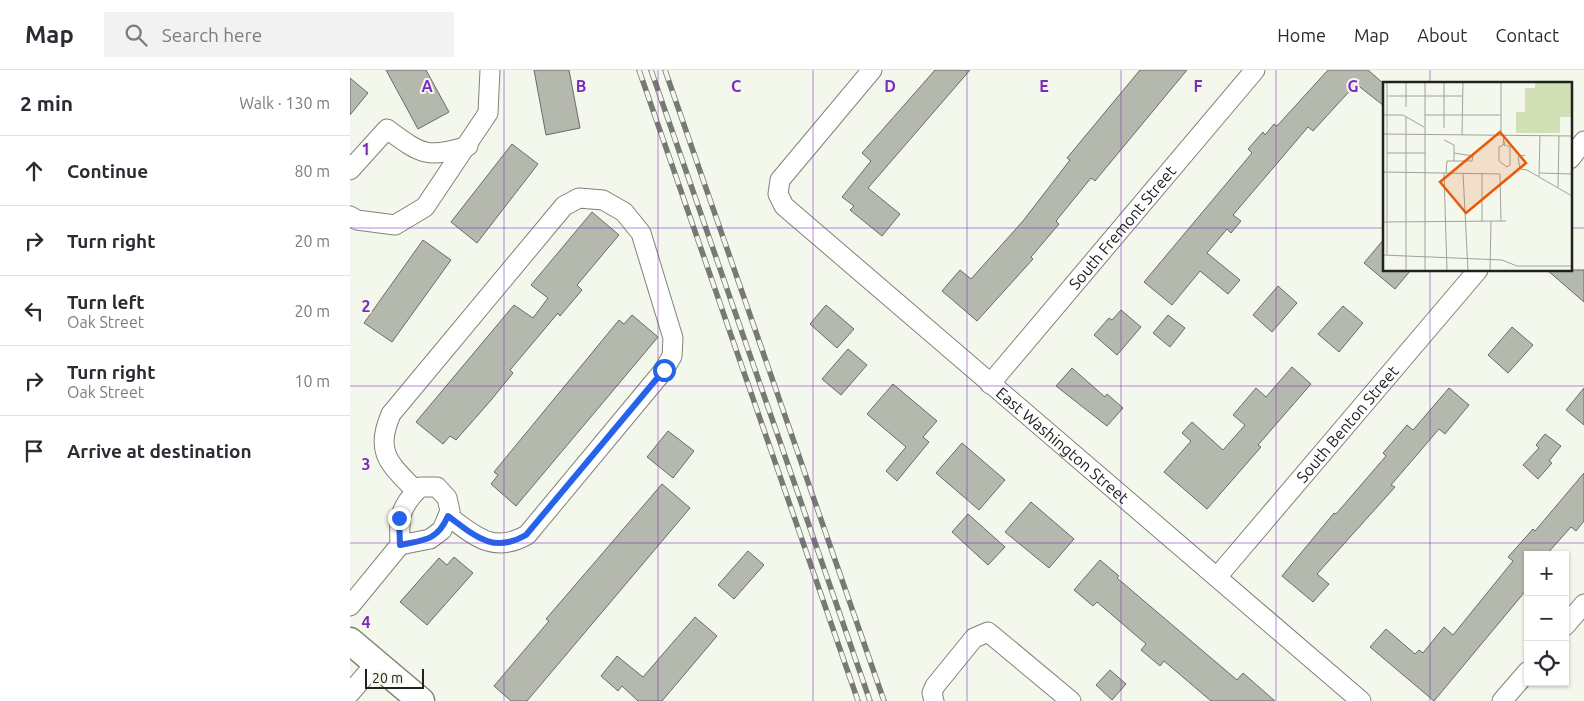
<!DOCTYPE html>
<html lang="en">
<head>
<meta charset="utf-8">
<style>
  :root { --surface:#fff; --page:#f2f2f3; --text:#2b2b33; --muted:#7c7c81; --line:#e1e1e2 }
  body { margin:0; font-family:Ubuntu,sans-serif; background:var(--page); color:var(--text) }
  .controls { position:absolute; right:15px; bottom:15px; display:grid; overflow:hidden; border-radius:0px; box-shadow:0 1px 4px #0004 }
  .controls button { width:45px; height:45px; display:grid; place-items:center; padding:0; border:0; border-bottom:1px solid var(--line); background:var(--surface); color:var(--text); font:25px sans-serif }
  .scale { position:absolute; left:15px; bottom:12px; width:59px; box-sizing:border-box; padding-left:5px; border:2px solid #20221e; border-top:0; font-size:14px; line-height:18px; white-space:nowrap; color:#20221e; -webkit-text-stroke:4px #f3f7ec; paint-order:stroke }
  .stop { position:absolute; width:15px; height:15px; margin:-11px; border:4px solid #2563eb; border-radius:50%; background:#fff }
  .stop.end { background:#2563eb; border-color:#fff; box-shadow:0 1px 5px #0008 }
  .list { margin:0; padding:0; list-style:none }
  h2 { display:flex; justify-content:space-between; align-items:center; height:65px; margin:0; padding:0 20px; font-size:21px }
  h2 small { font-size:16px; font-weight:400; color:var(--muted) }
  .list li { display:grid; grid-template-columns:32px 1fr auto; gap:15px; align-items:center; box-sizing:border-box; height:70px; padding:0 20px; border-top:1px solid var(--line) }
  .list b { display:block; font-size:19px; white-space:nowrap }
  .list p { margin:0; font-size:16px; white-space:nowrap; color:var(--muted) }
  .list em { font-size:16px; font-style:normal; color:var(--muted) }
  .icon { flex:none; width:28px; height:28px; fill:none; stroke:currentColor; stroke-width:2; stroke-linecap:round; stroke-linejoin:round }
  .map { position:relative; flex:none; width:1234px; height:631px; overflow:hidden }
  header { display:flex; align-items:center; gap:30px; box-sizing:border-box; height:70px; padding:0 25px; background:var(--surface); border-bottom:1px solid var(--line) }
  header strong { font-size:24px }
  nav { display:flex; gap:28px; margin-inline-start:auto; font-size:18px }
  .search { width:350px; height:45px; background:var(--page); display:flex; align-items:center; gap:12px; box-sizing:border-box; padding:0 18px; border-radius:0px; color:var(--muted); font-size:19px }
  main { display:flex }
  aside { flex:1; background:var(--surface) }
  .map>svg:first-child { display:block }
  .building { fill:#b4b8ad; stroke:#6a6d64 }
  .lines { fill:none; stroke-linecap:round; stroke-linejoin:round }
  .minor-casing { stroke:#7f8379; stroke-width:21 }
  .secondary-casing { stroke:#7f8379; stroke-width:29 }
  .minor { stroke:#fff; stroke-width:19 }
  .secondary { stroke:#fff; stroke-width:26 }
  .rail-casing { stroke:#777a73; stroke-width:5.5 }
  .rail { stroke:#f3f7ec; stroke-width:4; stroke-dasharray:11; stroke-linecap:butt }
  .route { stroke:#2563eb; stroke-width:6 }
  .grid { fill:none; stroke:#7b2cbf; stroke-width:1; stroke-opacity:0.55 }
  .labels { text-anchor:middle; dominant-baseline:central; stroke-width:4; stroke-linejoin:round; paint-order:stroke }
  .street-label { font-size:16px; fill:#20221e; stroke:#f3f7ec }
  .inset-road { fill:none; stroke:#9fa29a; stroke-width:1 }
  .view { fill:#e8590c; fill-opacity:0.15; stroke:#e8590c; stroke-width:2.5 }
  .inset-edge { fill:none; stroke:#20221e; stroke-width:2.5 }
  .grid-label { font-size:16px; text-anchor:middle; font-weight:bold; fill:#7b2cbf; stroke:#f3f7ec; stroke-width:4; stroke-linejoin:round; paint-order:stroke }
</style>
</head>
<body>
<header>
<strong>Map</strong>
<div class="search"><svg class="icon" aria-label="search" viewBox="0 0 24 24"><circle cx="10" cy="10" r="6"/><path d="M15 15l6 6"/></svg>Search here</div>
<nav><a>Home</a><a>Map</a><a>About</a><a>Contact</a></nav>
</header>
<main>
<aside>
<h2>2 min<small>Walk · 130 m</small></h2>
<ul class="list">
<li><svg class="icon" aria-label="ahead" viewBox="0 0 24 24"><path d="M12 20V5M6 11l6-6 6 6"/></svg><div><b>Continue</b></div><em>80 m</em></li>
<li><svg class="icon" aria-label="right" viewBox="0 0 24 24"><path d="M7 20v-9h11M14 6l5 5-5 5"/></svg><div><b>Turn right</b></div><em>20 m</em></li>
<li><svg class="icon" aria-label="left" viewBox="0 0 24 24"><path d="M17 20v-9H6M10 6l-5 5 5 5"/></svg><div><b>Turn left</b><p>Oak Street</p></div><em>20 m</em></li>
<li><svg class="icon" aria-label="right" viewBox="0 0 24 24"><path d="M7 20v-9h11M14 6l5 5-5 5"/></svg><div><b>Turn right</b><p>Oak Street</p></div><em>10 m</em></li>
<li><svg class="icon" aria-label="arrive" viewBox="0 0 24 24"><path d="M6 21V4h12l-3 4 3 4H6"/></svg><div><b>Arrive at destination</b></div></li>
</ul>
</aside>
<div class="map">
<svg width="1234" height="631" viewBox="0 0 1234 631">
  <rect width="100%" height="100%" fill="#f3f7ec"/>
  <g class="building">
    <polygon points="36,0 76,0 99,42 68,59"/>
    <polygon points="184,0 219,0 230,58 196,65"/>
    <polygon points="585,0 620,0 518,118 550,144 532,166 500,140 504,136 492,127 521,91 512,83"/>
    <polygon points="790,0 837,0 745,111 741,108 706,151 709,154 681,187 683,189 627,251 592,221 610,200 621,209 673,151 720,90 717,88"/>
    <polygon points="978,0 1018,0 1034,14 1034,36 1006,14 963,61 958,57 883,145 891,151 881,163 877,159 857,183 890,210 878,224 850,201 822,235 794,212 902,83 898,79 913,62 915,65 924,54 927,56"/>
    <polygon points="0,8 18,23 0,45"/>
    <polygon points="162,74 188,94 127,173 101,152"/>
    <polygon points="242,142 269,165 227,215 232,220 210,246 208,243 160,300 163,303 142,329 106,370 100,366 93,374 66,352 164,235 183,248 198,228 181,215"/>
    <polygon points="1034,169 1034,200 1061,200 1045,219 1014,193"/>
    <polygon points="73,170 101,190 42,272 14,253"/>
    <polygon points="1197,200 1234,200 1234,232"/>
    <polygon points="928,216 947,233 922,262 903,245"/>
    <polygon points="476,235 504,259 487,278 460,254"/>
    <polygon points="993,236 1013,253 989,282 968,264"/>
    <polygon points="771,240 791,257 767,285 744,265 759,248 762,250"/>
    <polygon points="282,245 308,267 166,436 141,414 148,405 144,402 269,250 274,254"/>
    <polygon points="818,245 835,258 820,277 803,263"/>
    <polygon points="1162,257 1183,275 1158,303 1138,285"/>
    <polygon points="498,279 517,295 491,325 472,309"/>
    <polygon points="942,297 961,314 908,375 911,377 857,439 814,402 841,371 832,363 842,352 873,380 895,355 883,345 906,318 916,327"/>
    <polygon points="722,298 755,327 757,324 773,338 757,356 706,316"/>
    <polygon points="543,314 587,351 573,367 579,372 547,411 536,401 556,377 517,344"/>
    <polygon points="1099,318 1119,335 1095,364 1089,359 1041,415 1045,417 967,504 979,514 963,532 932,506 984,443 986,444 1036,386 1033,383 1057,355 1063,360"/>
    <polygon points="1234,318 1234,355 1216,340"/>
    <polygon points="318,361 344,381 323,408 297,387"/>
    <polygon points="1195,364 1211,376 1199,391 1202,393 1188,409 1173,395 1189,378 1186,375"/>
    <polygon points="612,373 655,410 629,440 586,403"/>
    <polygon points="1234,403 1234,451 1226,461 1221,457 1196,485 1178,485 1178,518 1084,631 1020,577 1036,559 1065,584 1069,580 1073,583 1094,557 1103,565 1163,491 1158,487 1183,459 1185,461"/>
    <polygon points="312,414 340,438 177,631 161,631 144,616 199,551 196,549"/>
    <polygon points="681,432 724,469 699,498 655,462"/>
    <polygon points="618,444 655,477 638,495 602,462"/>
    <polygon points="398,481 414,495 384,529 368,515"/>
    <polygon points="104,487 123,503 77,555 50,532 89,488 97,495"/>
    <polygon points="750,490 769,506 767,508 887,610 893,603 925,631 861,631 814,591 810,596 791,580 796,574 747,532 743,536 724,520"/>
    <polygon points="345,547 367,566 312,631 288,631 272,616 268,621 251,606 267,586 293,607"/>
    <polygon points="760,600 776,614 762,630 746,615"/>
  </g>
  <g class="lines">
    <g class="minor-casing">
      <g id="minor">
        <path id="s1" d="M 522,0 L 430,110 L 428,124 L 434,136 L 1011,631"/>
        <polyline points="1220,89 1234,71"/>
        <path d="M 0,100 L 37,59 C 71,84 76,89 118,76"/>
        <polyline points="0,146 7,150 45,155 75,137 138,43 140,0"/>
        <path id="s2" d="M 640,314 L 905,0"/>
        <path d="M 66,421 C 40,394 24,383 41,344 L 214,136 L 229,128 L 253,130 L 274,142 L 291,163 L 323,268 L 322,286 L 314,300 L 177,465 C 143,484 125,466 98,446"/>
        <path id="s3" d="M 867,507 L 1128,200"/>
        <path d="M 0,536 L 50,475 L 80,469 L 92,460 L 100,441 L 97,428 L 87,417 L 70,417 C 49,438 49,447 50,475"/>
        <polyline points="1215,556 1234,534"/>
        <polyline points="0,623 26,593"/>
        <polyline points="584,631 582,623 585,616 624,568 638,562 721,631"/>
        <polyline points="1152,631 1178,601"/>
      </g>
    </g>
    <g class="secondary-casing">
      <polyline id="secondary" points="0,571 71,631"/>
    </g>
    <use href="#minor" class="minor"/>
    <use href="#secondary" class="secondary"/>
    <g class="rail-casing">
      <g id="rail">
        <polyline points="289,0 508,631"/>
        <polyline points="301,0 520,631"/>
        <polyline points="315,0 534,631"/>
      </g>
    </g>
    <use href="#rail" class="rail"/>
  </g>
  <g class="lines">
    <path class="route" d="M 49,448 L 50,475 C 74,470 87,471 98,446 C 125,466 143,484 176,465 L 314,300"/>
  </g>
  <path class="grid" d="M 154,0 L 154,631M 308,0 L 308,631M 463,0 L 463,631M 617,0 L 617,631M 771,0 L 771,631M 926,0 L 926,631M 1080,0 L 1080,14M 0,158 L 1034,158M 1220,158 L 1234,158M 1080,200 L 1080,631M 0,316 L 1234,316M 0,473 L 1234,473"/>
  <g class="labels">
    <g class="street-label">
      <text stroke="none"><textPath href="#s2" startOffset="205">South Fremont Street</textPath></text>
      <text stroke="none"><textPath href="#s3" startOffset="201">South Benton Street</textPath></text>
      <text stroke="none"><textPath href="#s1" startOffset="538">East Washington Street</textPath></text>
    </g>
  </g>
  <g transform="translate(1033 12)">
    <rect width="189" height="189" fill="#f3f7ec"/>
    <path d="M 152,0 L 189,0 L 189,35 L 177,35 L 177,51 L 133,51 L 133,30 L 142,30 L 142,6 L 152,6 Z" fill="#d2e0b6"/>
    <path class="inset-road" d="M 4,0 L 4,173M 4,14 L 80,14M 23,25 L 23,0M 0,33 L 20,33 L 41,45M 42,33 L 118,33M 61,46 L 61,0M 0,52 L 189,54M 42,52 L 42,0M 42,52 L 42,189M 79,53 L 80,0M 118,53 L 118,0M 121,53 L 120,62 L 122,64 L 121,59M 61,58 L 71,63 L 71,71M 120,63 L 116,65 L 116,79 L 124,85 L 127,83 L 127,65 L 123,63M 4,71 L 42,71M 142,73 L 135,75 L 137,87 L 144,88 L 189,114M 0,90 L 117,92 L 118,139M 61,91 L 64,189M 63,91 L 64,79 L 89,79 L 90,74 L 71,71 L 71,79M 80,91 L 85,189M 157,91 L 189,92M 156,94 L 157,53M 175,105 L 176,54M 99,139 L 99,91M 0,140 L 123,139M 0,173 L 119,178 L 134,184 L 189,184M 23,189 L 23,35M 107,189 L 108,139"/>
    <path class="view" d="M 117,50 L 143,81 L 83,131 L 57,100 Z"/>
    <rect width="189" height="189" class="inset-edge"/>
  </g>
  <g class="grid-label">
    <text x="77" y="22">A</text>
    <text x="231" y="22">B</text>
    <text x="386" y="22">C</text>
    <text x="540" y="22">D</text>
    <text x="694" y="22">E</text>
    <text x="848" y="22">F</text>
    <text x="1003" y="22">G</text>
    <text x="16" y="85">1</text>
    <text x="16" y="242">2</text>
    <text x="16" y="400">3</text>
    <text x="16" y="558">4</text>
  </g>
</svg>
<div class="controls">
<button>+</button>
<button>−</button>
<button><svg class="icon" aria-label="locate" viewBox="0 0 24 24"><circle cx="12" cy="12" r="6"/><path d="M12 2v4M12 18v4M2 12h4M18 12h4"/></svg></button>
</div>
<div class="scale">20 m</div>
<div class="stop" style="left:314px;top:300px"></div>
<div class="stop end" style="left:49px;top:448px"></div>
</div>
</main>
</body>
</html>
